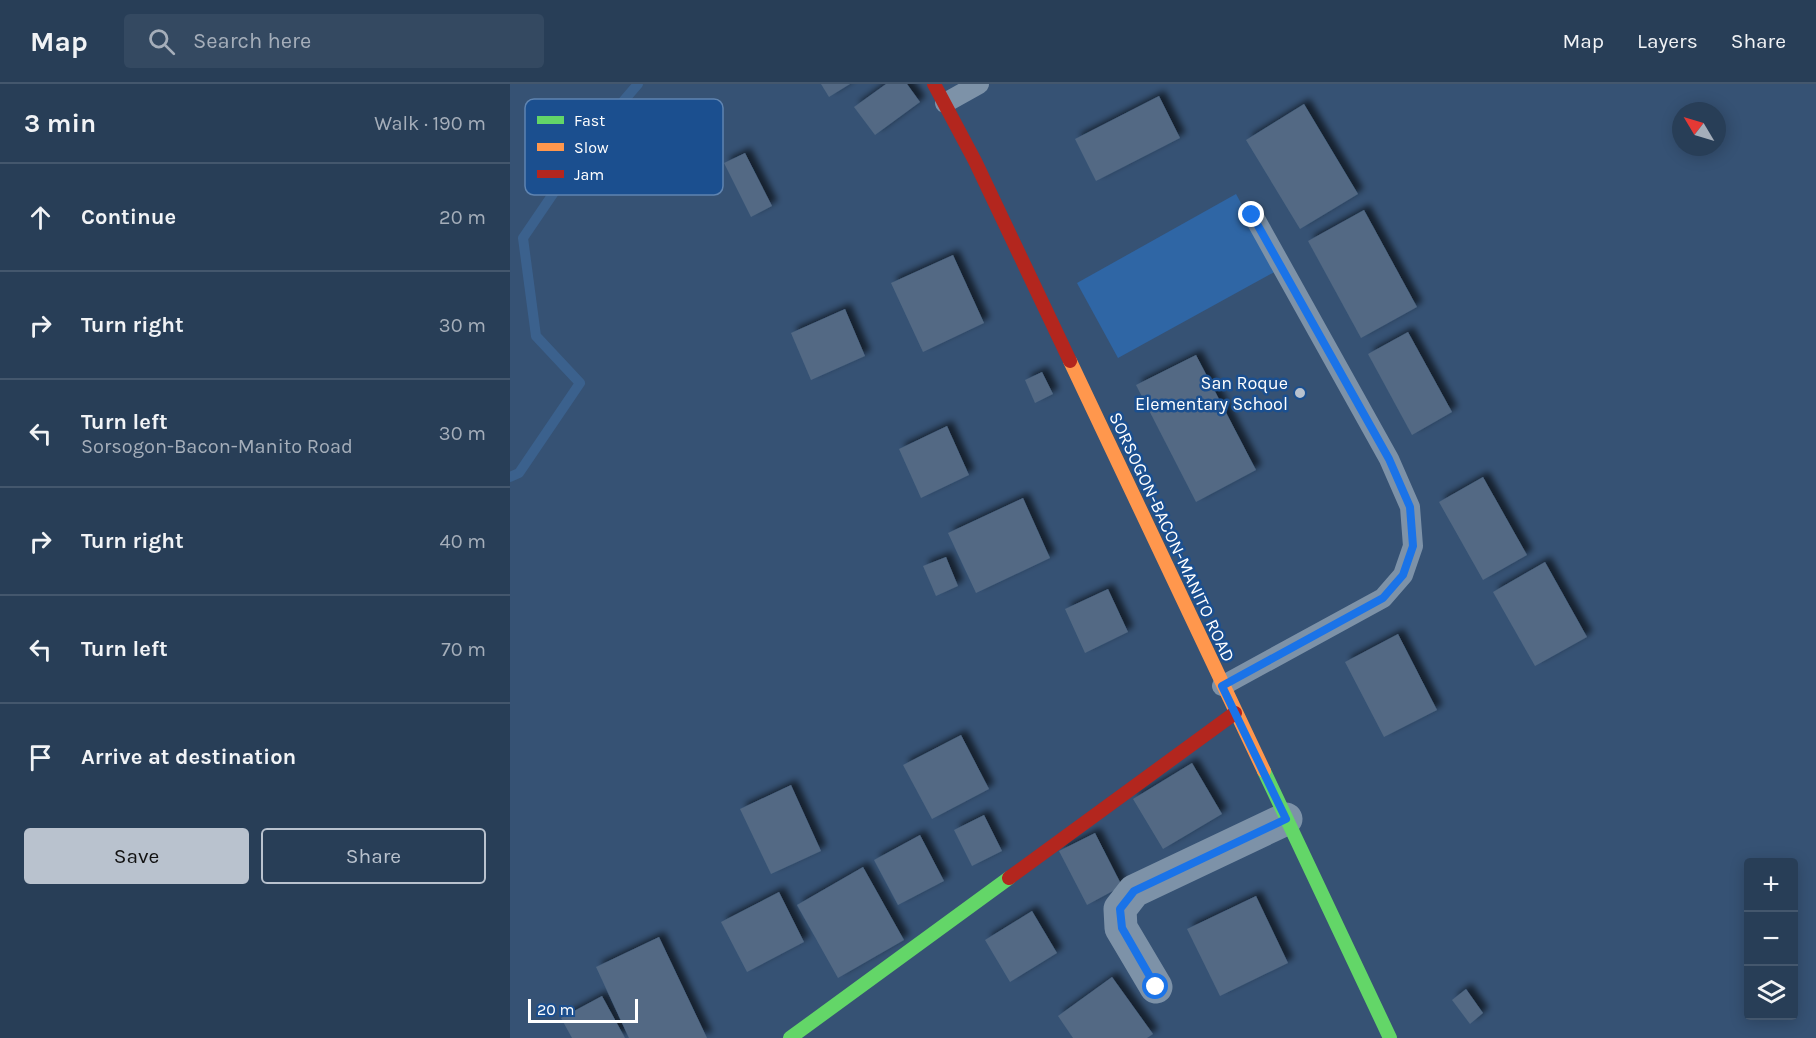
<!DOCTYPE html>
<html lang="en">
<head>
<meta charset="utf-8">
<style>
  :root { --surface:#283e57; --page:#344961; --text:#f1f3f6; --muted:#a5aeba; --line:#44576d; --accent:#b9c2ce }
  body { margin:0; font-family:Karla,sans-serif; background:var(--page); color:var(--text) }
  .controls { position:absolute; right:18px; bottom:18px; display:grid; overflow:hidden; border-radius:6px; box-shadow:0 3px 15px #0003 }
  .controls button { width:54px; height:54px; display:grid; place-items:center; padding:0; border:0; border-bottom:2px solid var(--line); background:var(--surface); color:var(--text); font:30px sans-serif }
  .compass { position:absolute; left:1162px; top:18px; width:54px; height:54px; border-radius:50%; background:var(--surface); box-shadow:0 3px 15px #0003; rotate:308deg }
  .scale { position:absolute; left:18px; bottom:15px; width:110px; box-sizing:border-box; padding-left:6px; border:3px solid #fff; border-top:0; font-size:16px; line-height:21px; white-space:nowrap; color:#fff; -webkit-text-stroke:4px #1b4f8f; paint-order:stroke }
  .stop { position:absolute; width:18px; height:18px; margin:-14px; border:4px solid #1a73e8; border-radius:50%; background:#fff }
  .stop.end { background:#1a73e8; border-color:#fff; box-shadow:0 2px 6px #0008 }
  .list { margin:0; padding:0; list-style:none }
  h2 { display:flex; justify-content:space-between; align-items:center; height:78px; margin:0; padding:0 24px; font-size:26px }
  h2 small { font-size:20px; font-weight:400; color:var(--muted) }
  .list li { display:grid; grid-template-columns:39px 1fr auto; gap:18px; align-items:center; box-sizing:border-box; height:108px; padding:0 24px; border-top:2px solid var(--line) }
  .list b { display:block; font-size:22px; white-space:nowrap }
  .list p { margin:0; font-size:20px; white-space:nowrap; color:var(--muted) }
  .list em { font-size:20px; font-style:normal; color:var(--muted) }
  .actions { display:flex; gap:12px; padding:18px 24px }
  .actions a { flex:1; padding:14px 0; border:2px solid var(--accent); border-radius:6px; text-align:center; font-size:21px; color:var(--accent) }
  .actions .main { background:var(--accent); color:#111 }
  .icon { flex:none; width:33px; height:33px; fill:none; stroke:currentColor; stroke-width:2; stroke-linecap:round; stroke-linejoin:round }
  .map { position:relative; flex:none; width:1306px; height:954px; overflow:hidden }
  header { display:flex; align-items:center; gap:36px; box-sizing:border-box; height:84px; padding:0 30px; background:var(--surface); border-bottom:2px solid var(--line) }
  header strong { font-size:28px }
  nav { display:flex; gap:33px; margin-inline-start:auto; font-size:21px }
  .search { width:420px; height:54px; background:var(--page); display:flex; align-items:center; gap:15px; box-sizing:border-box; padding:0 21px; border-radius:6px; color:var(--muted); font-size:22px }
  main { display:flex }
  aside { flex:1; background:var(--surface) }
  .map>svg:first-child { display:block }
  .green { fill:#2f66a5 }
  .lines { fill:none; stroke-linecap:round; stroke-linejoin:round }
  .stream { stroke:#3b618d; stroke-width:10 }
  .building { fill:#526984; filter:url(#shadow) }
  .lane { stroke:#7d92a8; stroke-width:20 }
  .street { stroke:#7d92a8; stroke-width:33 }
  .fast { stroke:#63d668; stroke-width:14 }
  .slow { stroke:#ff974d; stroke-width:14 }
  .jam { stroke:#b3261e; stroke-width:14 }
  .route { stroke:#1a73e8; stroke-width:8 }
  .poi-dot { fill:#b9c2ce; stroke:#1b4f8f; stroke-width:2 }
  .labels { text-anchor:middle; dominant-baseline:central; stroke-width:5; stroke-linejoin:round; paint-order:stroke }
  .poi-label { font-size:18px; fill:#fff; stroke:#1b4f8f; text-anchor:end }
  .street-label { font-size:18px; fill:#fff; stroke:#1b4f8f }
  .key { fill:#1b4f8f; stroke:#5f84b1; stroke-width:1.5 }
  .key-label { font-size:16px; fill:#fff }
</style>
</head>
<body>
<header>
<strong>Map</strong>
<div class="search"><svg class="icon" aria-label="search" viewBox="0 0 24 24"><circle cx="10" cy="10" r="6"/><path d="M15 15l6 6"/></svg>Search here</div>
<nav><a>Map</a><a>Layers</a><a>Share</a></nav>
</header>
<main>
<aside>
<h2>3 min<small>Walk · 190 m</small></h2>
<ul class="list">
<li><svg class="icon" aria-label="ahead" viewBox="0 0 24 24"><path d="M12 20V5M6 11l6-6 6 6"/></svg><div><b>Continue</b></div><em>20 m</em></li>
<li><svg class="icon" aria-label="right" viewBox="0 0 24 24"><path d="M7 20v-9h11M14 6l5 5-5 5"/></svg><div><b>Turn right</b></div><em>30 m</em></li>
<li><svg class="icon" aria-label="left" viewBox="0 0 24 24"><path d="M17 20v-9H6M10 6l-5 5 5 5"/></svg><div><b>Turn left</b><p>Sorsogon-Bacon-Manito Road</p></div><em>30 m</em></li>
<li><svg class="icon" aria-label="right" viewBox="0 0 24 24"><path d="M7 20v-9h11M14 6l5 5-5 5"/></svg><div><b>Turn right</b></div><em>40 m</em></li>
<li><svg class="icon" aria-label="left" viewBox="0 0 24 24"><path d="M17 20v-9H6M10 6l-5 5 5 5"/></svg><div><b>Turn left</b></div><em>70 m</em></li>
<li><svg class="icon" aria-label="arrive" viewBox="0 0 24 24"><path d="M6 21V4h12l-3 4 3 4H6"/></svg><div><b>Arrive at destination</b></div></li>
</ul>
<div class="actions"><a class="main">Save</a><a>Share</a></div>
</aside>
<div class="map">
<svg width="1306" height="954" viewBox="0 0 1306 954">
  <defs>
    <filter id="shadow"><feDropShadow dx="5.5" dy="-5.5" stdDeviation="3" flood-color="#0009"/></filter>
  </defs>
  <rect width="100%" height="100%" fill="#365274"/>
  <polygon class="green" points="726,110 768,186 608,274 567,199"/>
  <g class="lines">
    <polyline class="stream" points="0,393 9,389 70,299 26,252 13,154 79,57 128,0"/>
  </g>
  <g class="building">
    <polygon points="311,0 340,0 319,13"/>
    <polygon points="376,0 397,0 410,18 365,51 344,23"/>
    <polygon points="649,12 670,54 586,97 565,55"/>
    <polygon points="794,20 848,110 790,145 736,56"/>
    <polygon points="235,69 262,122 241,133 214,79"/>
    <polygon points="854,126 907,223 851,254 798,157"/>
    <polygon points="443,171 474,239 413,268 381,199"/>
    <polygon points="335,225 355,272 301,296 281,249"/>
    <polygon points="898,248 942,328 902,351 858,270"/>
    <polygon points="686,271 746,386 686,418 626,301"/>
    <polygon points="532,288 543,310 525,319 515,296"/>
    <polygon points="437,342 459,391 411,414 389,365"/>
    <polygon points="973,393 1017,471 973,496 929,418"/>
    <polygon points="513,414 540,474 466,509 438,449"/>
    <polygon points="436,473 448,502 426,512 413,482"/>
    <polygon points="1035,478 1077,553 1025,582 983,508"/>
    <polygon points="598,505 618,548 575,569 555,525"/>
    <polygon points="888,550 927,626 874,653 835,578"/>
    <polygon points="451,651 479,705 422,735 393,681"/>
    <polygon points="682,679 712,730 653,765 623,715"/>
    <polygon points="281,701 311,767 261,790 230,725"/>
    <polygon points="474,731 492,767 462,782 444,746"/>
    <polygon points="585,749 612,802 577,821 549,767"/>
    <polygon points="410,751 434,797 388,821 364,776"/>
    <polygon points="353,783 394,856 328,894 287,821"/>
    <polygon points="269,808 294,858 237,888 211,838"/>
    <polygon points="746,812 778,879 710,912 677,845"/>
    <polygon points="522,827 547,869 500,898 475,856"/>
    <polygon points="149,853 197,954 119,954 86,883"/>
    <polygon points="602,893 643,950 637,954 563,954 548,932"/>
    <polygon points="956,905 973,929 960,940 942,916"/>
    <polygon points="92,912 115,954 62,954 51,934"/>
  </g>
  <g class="lines">
    <g class="lane">
      <polyline points="435,19 469,0"/>
      <polyline points="712,602 873,514 893,491 903,462 900,423 879,375 743,131"/>
    </g>
    <polyline class="street" points="646,903 611,844 610,825 624,807 776,735"/>
    <g class="fast">
      <polyline points="754,687 880,954"/>
      <polyline points="280,954 499,794"/>
    </g>
    <polyline class="slow" points="560,277 754,687"/>
    <g class="jam">
      <polyline points="424,0 465,77 560,277"/>
      <polyline points="499,794 725,629"/>
    </g>
  </g>
  <g class="lines">
    <polyline class="route" points="646,903 612,844 610,825 624,807 776,735 712,602 873,514 893,491 903,462 900,423 879,375 742,131"/>
  </g>
  <circle class="poi-dot" cx="790" cy="309" r="6"/>
  <g class="labels">
    <g class="poi-label">
      <text x="778" y="299">San Roque<tspan x="778" dy="21">Elementary School</tspan></text>
    </g>
    <g class="street-label">
      <text transform="translate(662 453) rotate(65)">SORSOGON-BACON-MANITO ROAD</text>
    </g>
  </g>
  <rect x="15" y="15" width="198" height="96" rx="9" class="key"/>
  <rect x="27" y="32" width="27" height="8" fill="#63d668"/>
  <rect x="27" y="59" width="27" height="8" fill="#ff974d"/>
  <rect x="27" y="86" width="27" height="8" fill="#b3261e"/>
  <g class="key-label">
    <text x="64" y="42">Fast</text>
    <text x="64" y="69">Slow</text>
    <text x="64" y="96">Jam</text>
  </g>
</svg>
<div class="controls">
<button>+</button>
<button>−</button>
<button><svg class="icon" aria-label="layers" viewBox="0 0 24 24"><path d="M12 4l9 5-9 5-9-5zM3 14l9 5 9-5"/></svg></button>
</div>
<svg class="compass" viewBox="-18 -18 36 36"><path d="M0-13l5 13h-10z" fill="#e53935"/><path d="M0 13l5-13h-10z" fill="#a5aeba"/></svg>
<div class="scale">20 m</div>
<div class="stop" style="left:646px;top:903px"></div>
<div class="stop end" style="left:742px;top:131px"></div>
</div>
</main>
</body>
</html>
